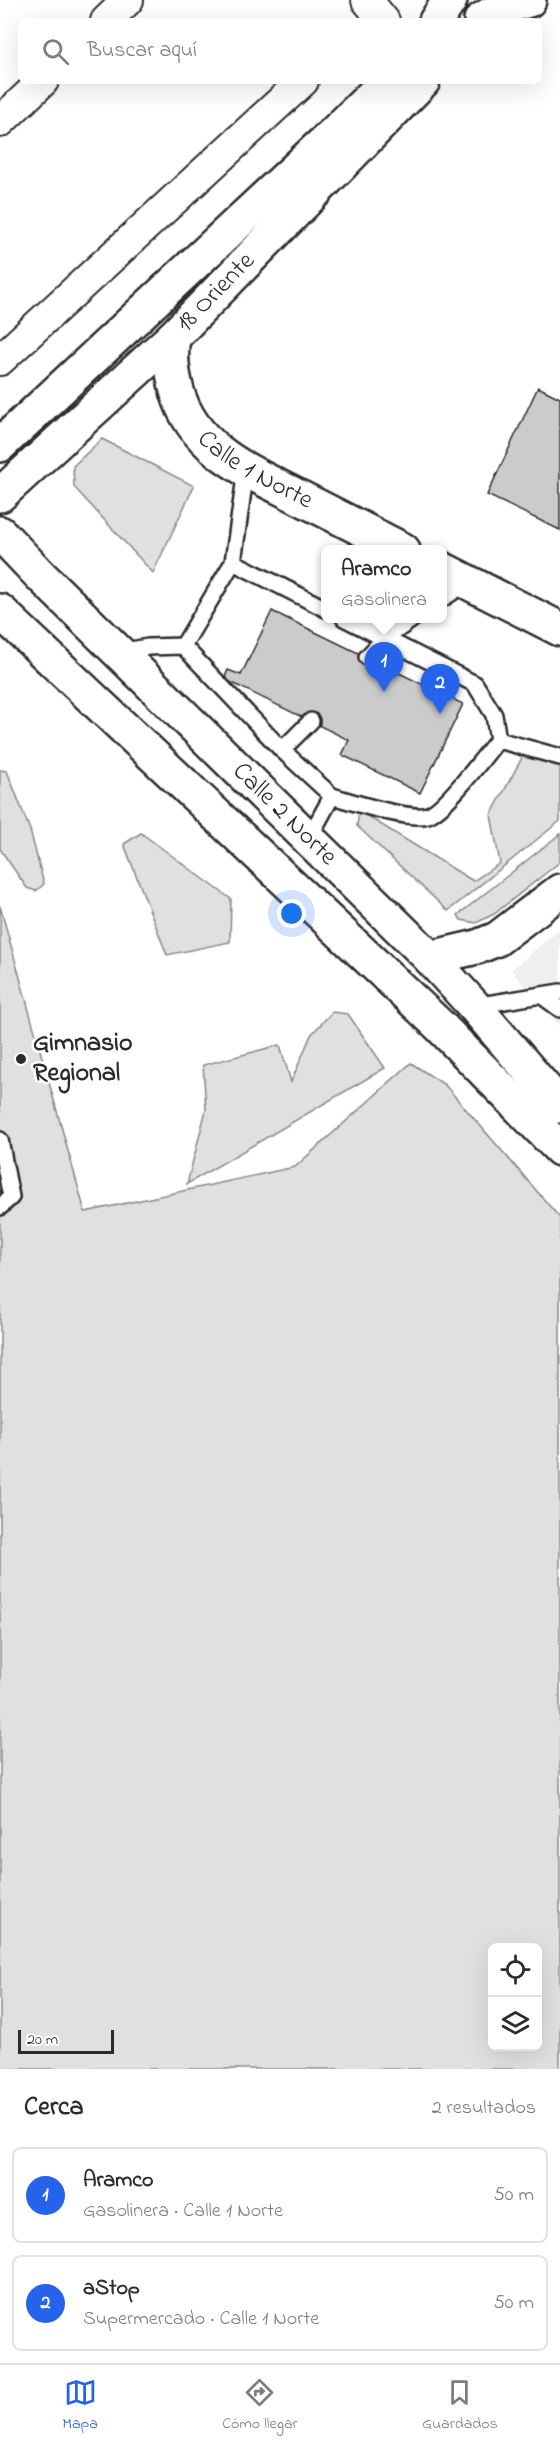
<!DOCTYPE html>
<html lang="es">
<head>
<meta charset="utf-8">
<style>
  :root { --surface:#fff; --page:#f7f7f7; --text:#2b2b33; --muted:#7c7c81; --line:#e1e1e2; --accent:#2563eb }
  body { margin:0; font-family:"Indie Flower",sans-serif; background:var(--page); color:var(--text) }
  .controls { position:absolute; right:18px; bottom:18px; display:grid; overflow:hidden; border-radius:9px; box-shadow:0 6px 24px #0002 }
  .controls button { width:54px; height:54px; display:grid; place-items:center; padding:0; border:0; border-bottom:2px solid var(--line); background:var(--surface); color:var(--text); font:30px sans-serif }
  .scale { position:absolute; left:18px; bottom:15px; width:96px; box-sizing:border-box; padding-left:6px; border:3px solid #2b2b2b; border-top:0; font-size:16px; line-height:21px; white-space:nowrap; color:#2b2b2b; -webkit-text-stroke:4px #fff; paint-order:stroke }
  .you { position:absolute; left:292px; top:914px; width:21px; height:21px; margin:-15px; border:4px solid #fff; border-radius:50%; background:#1a73e8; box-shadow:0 0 0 9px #1a73e833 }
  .badge { display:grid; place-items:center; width:39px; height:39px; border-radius:50%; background:var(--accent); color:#fff; font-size:20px; font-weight:700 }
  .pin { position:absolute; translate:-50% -50px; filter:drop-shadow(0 2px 3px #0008) }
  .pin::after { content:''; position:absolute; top:32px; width:21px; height:18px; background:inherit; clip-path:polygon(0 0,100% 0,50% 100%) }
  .popup { position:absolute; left:321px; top:545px; width:126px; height:78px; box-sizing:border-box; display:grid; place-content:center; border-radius:9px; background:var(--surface); filter:drop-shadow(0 2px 4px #0005); font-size:20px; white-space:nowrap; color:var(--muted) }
  .popup b { font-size:22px; color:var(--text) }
  .popup::after { content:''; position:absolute; left:50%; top:100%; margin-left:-12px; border:12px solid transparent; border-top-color:var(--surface) }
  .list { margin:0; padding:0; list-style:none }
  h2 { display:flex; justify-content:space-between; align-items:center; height:78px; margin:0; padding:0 24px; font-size:26px }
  h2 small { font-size:20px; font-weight:400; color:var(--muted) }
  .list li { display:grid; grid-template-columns:39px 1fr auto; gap:18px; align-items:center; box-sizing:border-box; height:96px; margin:0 12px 12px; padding:0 12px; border:2px solid var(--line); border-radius:9px }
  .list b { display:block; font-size:22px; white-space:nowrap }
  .list p { margin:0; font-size:20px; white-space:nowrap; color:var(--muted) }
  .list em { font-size:20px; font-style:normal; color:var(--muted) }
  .icon { flex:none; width:33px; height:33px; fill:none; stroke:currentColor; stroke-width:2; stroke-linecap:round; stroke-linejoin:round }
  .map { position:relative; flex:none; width:560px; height:2069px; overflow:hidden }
  .search { position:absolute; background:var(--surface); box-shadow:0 6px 24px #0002; left:18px; right:18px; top:18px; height:66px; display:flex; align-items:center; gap:15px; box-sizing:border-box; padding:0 21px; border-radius:9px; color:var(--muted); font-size:22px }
  .sheet { height:294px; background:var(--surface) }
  nav { display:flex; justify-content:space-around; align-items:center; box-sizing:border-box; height:84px; border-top:2px solid var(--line); background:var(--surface); font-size:16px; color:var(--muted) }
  nav a { display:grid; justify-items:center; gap:3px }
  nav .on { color:var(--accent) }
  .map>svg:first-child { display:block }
  .built { fill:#efefef }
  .green { fill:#e0e0e0; stroke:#868686; stroke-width:1.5; fill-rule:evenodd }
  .building { fill:#cbcbcb; stroke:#2b2b2b; stroke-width:1.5 }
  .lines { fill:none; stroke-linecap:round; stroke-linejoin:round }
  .service-casing { stroke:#2b2b2b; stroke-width:20 }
  .minor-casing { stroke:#2b2b2b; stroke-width:34 }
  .secondary-casing { stroke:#2b2b2b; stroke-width:38 }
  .primary-casing { stroke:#2b2b2b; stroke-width:38 }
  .service { stroke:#fff; stroke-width:15 }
  .minor { stroke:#fff; stroke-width:30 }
  .secondary { stroke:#fff; stroke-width:33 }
  .primary { stroke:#fff; stroke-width:33 }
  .poi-dot { fill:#2b2b2b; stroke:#fff; stroke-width:2 }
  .labels { text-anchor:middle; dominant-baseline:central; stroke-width:5; stroke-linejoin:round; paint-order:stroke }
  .street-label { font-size:26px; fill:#2b2b2b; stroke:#fff }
  .poi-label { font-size:26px; font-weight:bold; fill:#2b2b2b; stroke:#fff; text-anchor:start }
</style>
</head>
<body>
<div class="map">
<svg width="560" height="2069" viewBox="0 0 560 2069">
  <rect width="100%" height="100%" fill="#fff"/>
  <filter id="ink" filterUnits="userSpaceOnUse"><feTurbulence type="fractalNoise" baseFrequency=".0167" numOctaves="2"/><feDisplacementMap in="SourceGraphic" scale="12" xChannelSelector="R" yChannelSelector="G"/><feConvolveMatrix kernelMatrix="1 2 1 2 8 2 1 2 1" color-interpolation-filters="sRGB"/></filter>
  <g filter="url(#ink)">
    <polygon class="built" points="560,929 560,1027 511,970"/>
    <g class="green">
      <polygon points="102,439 194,486 153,573 74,487 73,466"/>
      <polygon points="524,754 560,766 560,821 448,911 357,826 359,811 473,881 500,863 491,815"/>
      <polygon points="0,770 7,771 30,830 44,884 36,891 27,888 0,849"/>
      <polygon points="141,833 231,899 230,942 167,955 124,844"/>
      <polygon points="560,834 560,862 494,914 476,923 461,920 458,915"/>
      <path d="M 0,906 L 85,1212 L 295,1167 L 411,1063 L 445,1085 L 560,1218 L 560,2069 L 0,2069 ZM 492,1948 L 538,1948 L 538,2046 L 492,2046 Z"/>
      <polygon points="332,1012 348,1014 385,1068 187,1184 206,1110 203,1065 280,1045 291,1082 311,1035"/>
    </g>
    <g class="building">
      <polygon points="538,387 560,398 560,530 487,495"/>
      <polygon points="272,611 463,704 420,793 342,755 349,740 224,679 228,670 241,675"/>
    </g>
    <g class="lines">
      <g class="service-casing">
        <g id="service">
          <polyline points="233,562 326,609"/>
          <polyline points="442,599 468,582"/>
          <polyline points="344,618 475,684 494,715 498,740"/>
          <polyline points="183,646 233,562 246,470"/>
          <polyline points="119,652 148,647 183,646 282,750 332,796 309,838"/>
          <polyline points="367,657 384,639 414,618"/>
          <polyline points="498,740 560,757"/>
          <polyline points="282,750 311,721"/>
          <path d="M 332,796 C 353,802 409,821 428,815 C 446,809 484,756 498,740"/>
          <polyline points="542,996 560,1009"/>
          <polyline points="474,1006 560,992"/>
          <polyline points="0,1140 11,1197 0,1207"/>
        </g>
      </g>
      <g class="minor-casing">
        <g id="minor">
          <polyline points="367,0 384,21"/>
          <polyline points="106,21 128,0"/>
          <polyline points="0,122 43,81"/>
          <polyline points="0,360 303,81"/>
        </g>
      </g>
      <g class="secondary-casing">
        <g id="secondary">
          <path id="s1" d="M 173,337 C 170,357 172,372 177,391 C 193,449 248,471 297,496 C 332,514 368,532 403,550"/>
          <polyline points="442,569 560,629"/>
          <polyline points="430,958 477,947 497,939 560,891"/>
        </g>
      </g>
      <g class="primary-casing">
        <g id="primary">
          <polyline points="481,20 501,8 529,0"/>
          <polyline points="436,21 450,0"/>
          <polyline points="0,445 335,132 387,81"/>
          <path id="s2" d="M 0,495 L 173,337 L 423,81"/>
          <path id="s3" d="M 0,533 L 40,575 L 430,958 L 474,1006 L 560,1106"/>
          <polyline points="0,611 439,1025 560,1149"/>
        </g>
      </g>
      <use href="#service" class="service"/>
      <use href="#minor" class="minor"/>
      <use href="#secondary" class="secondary"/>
      <use href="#primary" class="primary"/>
    </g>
  </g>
  <circle class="poi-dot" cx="21" cy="1059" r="6"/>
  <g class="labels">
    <g class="street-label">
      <text stroke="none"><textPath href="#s2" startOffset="296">18 Oriente</textPath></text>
      <text stroke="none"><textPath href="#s1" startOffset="170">Calle 1 Norte</textPath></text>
      <text stroke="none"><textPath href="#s3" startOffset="400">Calle 2 Norte</textPath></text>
    </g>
    <g class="poi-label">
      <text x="33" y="1044">Gimnasio<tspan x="33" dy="30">Regional</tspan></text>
    </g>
  </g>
</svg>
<div class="controls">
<button><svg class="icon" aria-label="locate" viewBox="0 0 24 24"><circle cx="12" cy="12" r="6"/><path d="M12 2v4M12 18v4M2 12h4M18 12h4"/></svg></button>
<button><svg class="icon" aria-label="layers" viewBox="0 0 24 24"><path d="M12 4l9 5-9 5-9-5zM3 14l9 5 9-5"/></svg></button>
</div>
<div class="scale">20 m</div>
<div class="you"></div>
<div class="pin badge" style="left:384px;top:692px">1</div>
<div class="popup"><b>Aramco</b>Gasolinera</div>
<div class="pin badge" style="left:440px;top:714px">2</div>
<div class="search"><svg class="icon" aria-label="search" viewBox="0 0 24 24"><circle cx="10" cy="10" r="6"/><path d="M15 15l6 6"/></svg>Buscar aquí</div>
</div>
<section class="sheet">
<h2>Cerca<small>2 resultados</small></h2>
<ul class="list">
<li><span class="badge">1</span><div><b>Aramco</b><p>Gasolinera · Calle 1 Norte</p></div><em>50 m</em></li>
<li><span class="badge">2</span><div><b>aStop</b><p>Supermercado · Calle 1 Norte</p></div><em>50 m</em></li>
</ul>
</section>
<nav>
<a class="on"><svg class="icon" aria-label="map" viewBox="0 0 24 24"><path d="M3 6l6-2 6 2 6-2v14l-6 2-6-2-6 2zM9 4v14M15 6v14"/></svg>Mapa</a>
<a><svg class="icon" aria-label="directions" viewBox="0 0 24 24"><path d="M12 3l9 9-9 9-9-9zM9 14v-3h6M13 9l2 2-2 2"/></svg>Cómo llegar</a>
<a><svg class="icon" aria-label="saved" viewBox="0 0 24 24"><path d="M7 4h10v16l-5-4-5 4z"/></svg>Guardados</a>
</nav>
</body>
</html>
